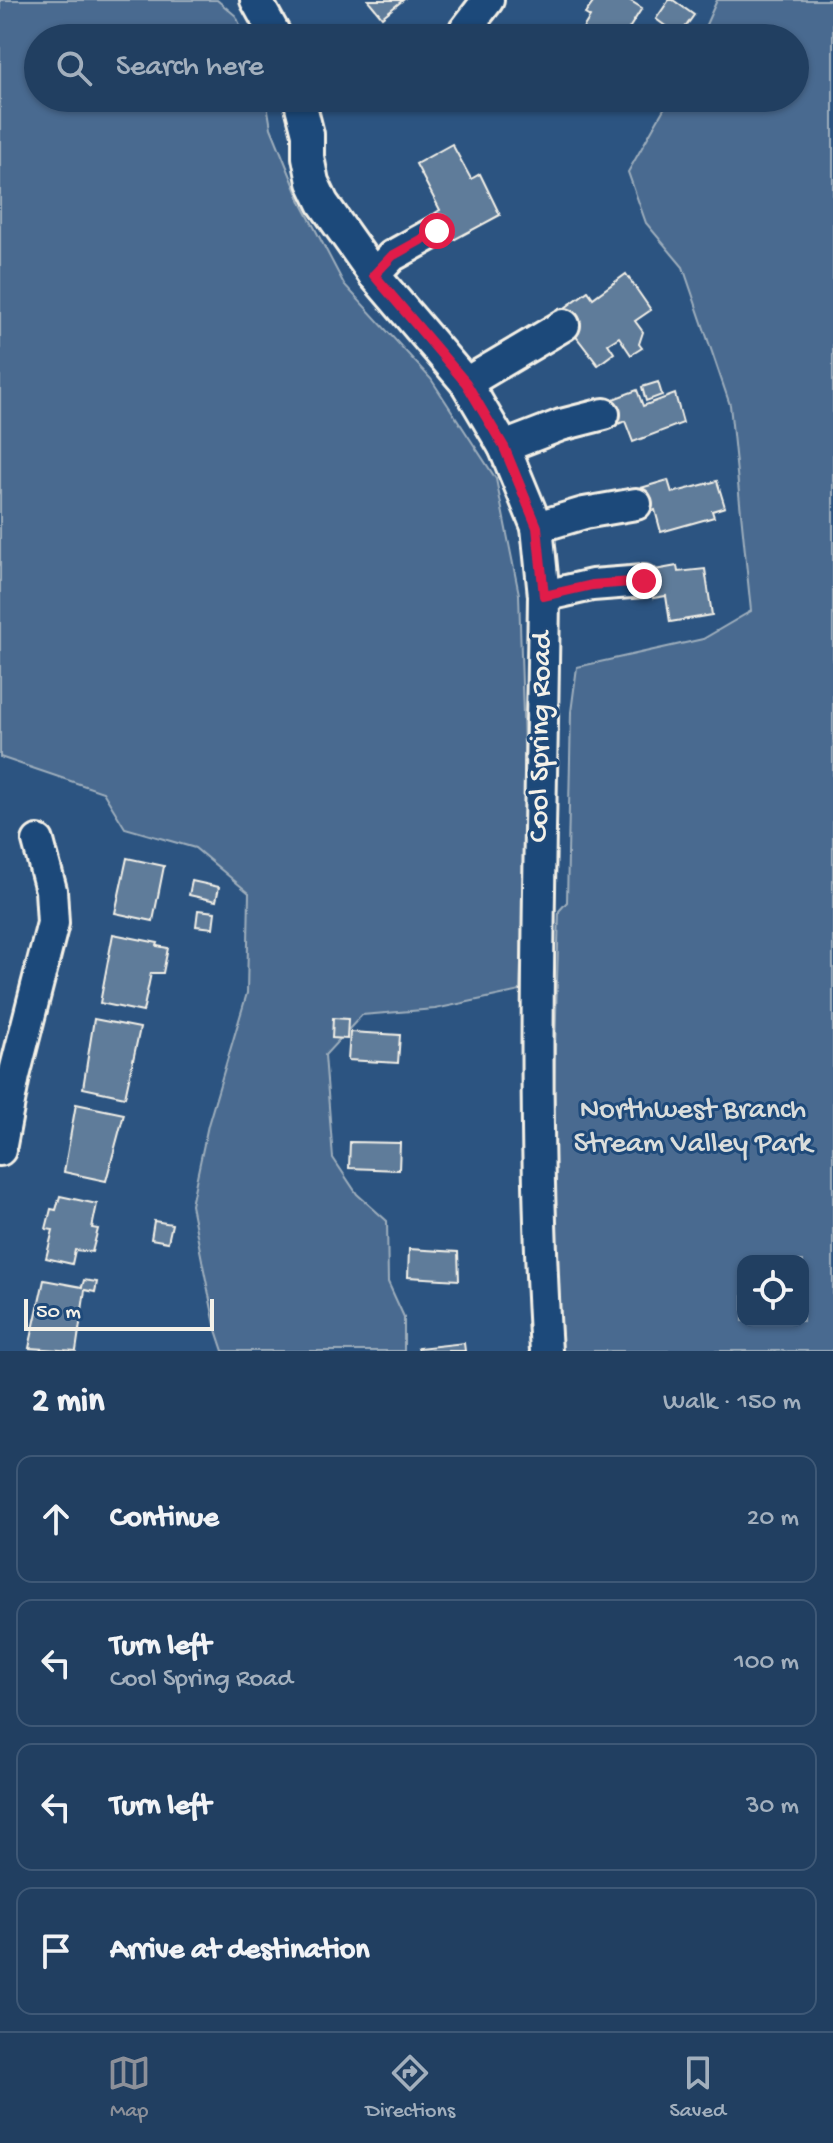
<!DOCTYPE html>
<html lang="en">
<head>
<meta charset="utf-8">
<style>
  :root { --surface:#213f61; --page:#2d4a6a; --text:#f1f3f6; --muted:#a2afbd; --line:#3e5876; --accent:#8c9099 }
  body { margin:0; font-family:"Gochi Hand",sans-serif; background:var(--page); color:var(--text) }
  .controls { position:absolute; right:24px; bottom:24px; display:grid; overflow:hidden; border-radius:16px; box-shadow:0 2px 6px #0004 }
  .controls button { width:72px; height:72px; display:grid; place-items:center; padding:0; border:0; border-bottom:2px solid var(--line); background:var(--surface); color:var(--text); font:40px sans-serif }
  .scale { position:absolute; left:24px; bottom:20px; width:190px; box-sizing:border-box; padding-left:8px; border:4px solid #f4f1e8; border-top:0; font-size:22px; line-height:28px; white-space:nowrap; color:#f4f1e8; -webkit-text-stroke:6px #1f4a7a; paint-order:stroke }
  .stop { position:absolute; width:24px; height:24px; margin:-18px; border:6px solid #e11d48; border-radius:50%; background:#fff }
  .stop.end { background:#e11d48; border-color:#fff; box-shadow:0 2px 8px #0008 }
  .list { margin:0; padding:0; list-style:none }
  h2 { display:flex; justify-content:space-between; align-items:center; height:104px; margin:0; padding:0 32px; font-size:34px }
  h2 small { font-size:26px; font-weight:400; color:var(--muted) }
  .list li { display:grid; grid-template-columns:52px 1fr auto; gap:24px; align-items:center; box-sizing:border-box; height:128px; margin:0 16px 16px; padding:0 16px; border:2px solid var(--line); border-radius:16px }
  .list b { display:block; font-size:30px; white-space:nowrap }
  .list p { margin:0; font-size:26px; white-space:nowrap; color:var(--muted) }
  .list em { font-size:26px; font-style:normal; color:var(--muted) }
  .icon { flex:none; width:44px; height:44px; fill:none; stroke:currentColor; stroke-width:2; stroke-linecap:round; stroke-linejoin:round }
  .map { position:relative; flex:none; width:833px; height:1351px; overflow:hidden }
  .search { position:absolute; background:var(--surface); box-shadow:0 2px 6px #0004; left:24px; right:24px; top:24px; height:88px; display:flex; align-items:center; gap:20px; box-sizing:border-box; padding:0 28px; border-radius:44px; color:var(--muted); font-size:30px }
  .sheet { height:680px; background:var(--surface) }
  nav { display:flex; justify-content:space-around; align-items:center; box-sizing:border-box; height:112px; border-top:2px solid var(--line); background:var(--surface); font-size:22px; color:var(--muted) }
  nav a { display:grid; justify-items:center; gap:4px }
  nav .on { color:var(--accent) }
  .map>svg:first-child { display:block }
  .green { fill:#496b90; stroke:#9eaebc; stroke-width:2; fill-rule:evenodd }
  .building { fill:#5e7b9a; stroke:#f4f1e8; stroke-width:2 }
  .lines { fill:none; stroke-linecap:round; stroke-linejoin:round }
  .minor-casing { stroke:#f4f1e8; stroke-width:36 }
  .minor { stroke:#1f4a7a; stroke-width:30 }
  .route { stroke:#e11d48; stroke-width:10 }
  .labels { text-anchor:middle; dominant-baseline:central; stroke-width:6; stroke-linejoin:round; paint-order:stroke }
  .street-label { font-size:30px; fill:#f4f1e8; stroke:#1f4a7a }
  .park-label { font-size:30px; fill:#dadddb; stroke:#1f4a7a }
</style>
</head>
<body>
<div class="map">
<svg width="833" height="1351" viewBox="0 0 833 1351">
  <rect width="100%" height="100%" fill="#2c5481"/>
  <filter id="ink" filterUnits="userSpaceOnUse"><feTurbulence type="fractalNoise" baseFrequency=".0125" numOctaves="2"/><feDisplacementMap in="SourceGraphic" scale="16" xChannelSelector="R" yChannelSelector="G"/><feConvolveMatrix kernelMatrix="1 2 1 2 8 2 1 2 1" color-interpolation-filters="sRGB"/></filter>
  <g filter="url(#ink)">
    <g class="green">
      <polygon points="0,0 217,0 236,16 246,38 38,38 38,98 266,98 271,128 302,204 344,284 431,379 496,479 519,594 524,745 524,875 520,991 435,1009 362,1015 325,1055 333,1158 357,1194 387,1221 388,1282 404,1317 404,1351 223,1351 216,1330 191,1205 208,1125 247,993 249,893 195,848 125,828 103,792 0,757"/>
      <path d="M 717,0 L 833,0 L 833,1351 L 560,1351 L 549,1259 L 559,911 L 567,902 L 571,712 L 577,667 L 703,639 L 751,611 L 730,405 L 683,267 L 646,223 L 628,172 L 670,98 L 795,98 L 795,38 L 700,38 ZM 743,1261 L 803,1261 L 803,1321 L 743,1321 Z"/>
    </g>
    <g class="building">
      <polygon points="368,0 403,0 382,17"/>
      <polygon points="595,0 629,0 642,8 623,38 613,35 612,38 587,38 580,33 590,17 585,14"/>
      <polygon points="669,0 673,0 694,15 679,36 656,19"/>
      <polygon points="452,144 471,179 480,174 500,215 450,242 435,213 440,210 416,164"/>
      <polygon points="626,274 651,310 635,321 643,332 639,344 642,348 631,355 619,337 608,344 614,353 598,365 558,313 588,291 593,298"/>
      <polygon points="658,382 662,395 646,401 642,387"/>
      <polygon points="637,390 643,406 675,394 683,423 633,442 625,421 614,426 605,402"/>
      <polygon points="668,480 672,493 717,481 725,507 712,511 714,517 661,532 655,510 641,514 634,490"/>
      <polygon points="677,566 678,572 705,569 712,615 670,622 666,596 653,598 649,571"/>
      <polygon points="127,858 164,866 153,921 115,913"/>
      <polygon points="192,881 219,887 216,901 189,895"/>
      <polygon points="198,910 215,912 213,928 196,926"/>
      <polygon points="113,934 158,943 157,946 168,948 163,973 151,973 143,1012 100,1003"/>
      <polygon points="333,1018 348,1019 347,1039 332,1038"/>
      <polygon points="94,1019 140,1028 125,1097 83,1088"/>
      <polygon points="350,1032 400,1035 398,1063 348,1060"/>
      <polygon points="76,1104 124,1114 106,1181 64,1172"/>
      <polygon points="350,1142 400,1143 399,1170 349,1168"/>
      <polygon points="60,1196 97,1204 92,1228 98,1229 92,1252 75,1250 72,1264 46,1258 53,1230 46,1229 51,1209 56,1210"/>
      <polygon points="154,1221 172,1224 168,1242 151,1239"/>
      <polygon points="409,1249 458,1252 459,1280 408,1277"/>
      <polygon points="44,1280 82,1287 84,1280 97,1282 95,1292 85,1290 76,1351 29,1348"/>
      <polygon points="464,1343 465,1351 419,1351 418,1348"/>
    </g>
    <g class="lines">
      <g class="minor-casing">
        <g id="minor">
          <polyline points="256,0 277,38"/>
          <polyline points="459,38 488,0"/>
          <path d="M 299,98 L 308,134 L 308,157 L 313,182 L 323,203 L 374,275 L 466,383 L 504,447 L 537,527 L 544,596 C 541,848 530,1100 546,1351"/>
          <polyline points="374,275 392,256 437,231"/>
          <polyline points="466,383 564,325"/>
          <polyline points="504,447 561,425 604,414"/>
          <polyline points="537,527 584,513 636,504"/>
          <polyline points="544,596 592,585 644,581"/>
          <polyline points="0,1150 14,1076 53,923 51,890 38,841"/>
        </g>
      </g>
      <use href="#minor" class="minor"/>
    </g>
  </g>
  <g class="lines" filter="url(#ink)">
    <polyline class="route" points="437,231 392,256 374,275 466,383 504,447 537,527 544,596 592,585 644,581"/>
  </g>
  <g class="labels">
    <g class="street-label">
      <text transform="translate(542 737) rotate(-89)">Cool Spring Road</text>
    </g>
    <g class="park-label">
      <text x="693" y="1111">Northwest Branch<tspan x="693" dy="34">Stream Valley Park</tspan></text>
    </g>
  </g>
</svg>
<div class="controls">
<button><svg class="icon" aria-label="locate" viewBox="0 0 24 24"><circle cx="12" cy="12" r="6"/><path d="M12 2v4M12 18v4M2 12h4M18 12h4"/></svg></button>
</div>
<div class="scale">50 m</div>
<div class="stop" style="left:437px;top:231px"></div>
<div class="stop end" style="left:644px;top:581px"></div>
<div class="search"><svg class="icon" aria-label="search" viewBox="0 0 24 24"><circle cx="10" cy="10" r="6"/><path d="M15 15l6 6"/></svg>Search here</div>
</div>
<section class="sheet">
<h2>2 min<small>Walk · 150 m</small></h2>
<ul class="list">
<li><svg class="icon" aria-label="ahead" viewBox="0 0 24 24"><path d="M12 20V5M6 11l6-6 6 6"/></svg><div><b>Continue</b></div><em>20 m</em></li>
<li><svg class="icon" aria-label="left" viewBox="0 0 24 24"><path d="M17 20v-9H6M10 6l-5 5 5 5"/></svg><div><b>Turn left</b><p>Cool Spring Road</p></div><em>100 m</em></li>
<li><svg class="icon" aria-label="left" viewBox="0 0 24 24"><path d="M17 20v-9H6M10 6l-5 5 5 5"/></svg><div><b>Turn left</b></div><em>30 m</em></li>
<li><svg class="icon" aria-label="arrive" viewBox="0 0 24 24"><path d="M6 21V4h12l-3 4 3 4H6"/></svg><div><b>Arrive at destination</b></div></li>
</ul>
</section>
<nav>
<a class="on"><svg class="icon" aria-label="map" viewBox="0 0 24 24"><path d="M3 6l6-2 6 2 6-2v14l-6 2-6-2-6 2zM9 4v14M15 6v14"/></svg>Map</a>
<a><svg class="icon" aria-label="directions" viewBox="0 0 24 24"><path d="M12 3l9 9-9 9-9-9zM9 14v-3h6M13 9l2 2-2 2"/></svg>Directions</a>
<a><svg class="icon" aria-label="saved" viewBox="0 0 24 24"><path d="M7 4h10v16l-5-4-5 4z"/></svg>Saved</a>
</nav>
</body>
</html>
